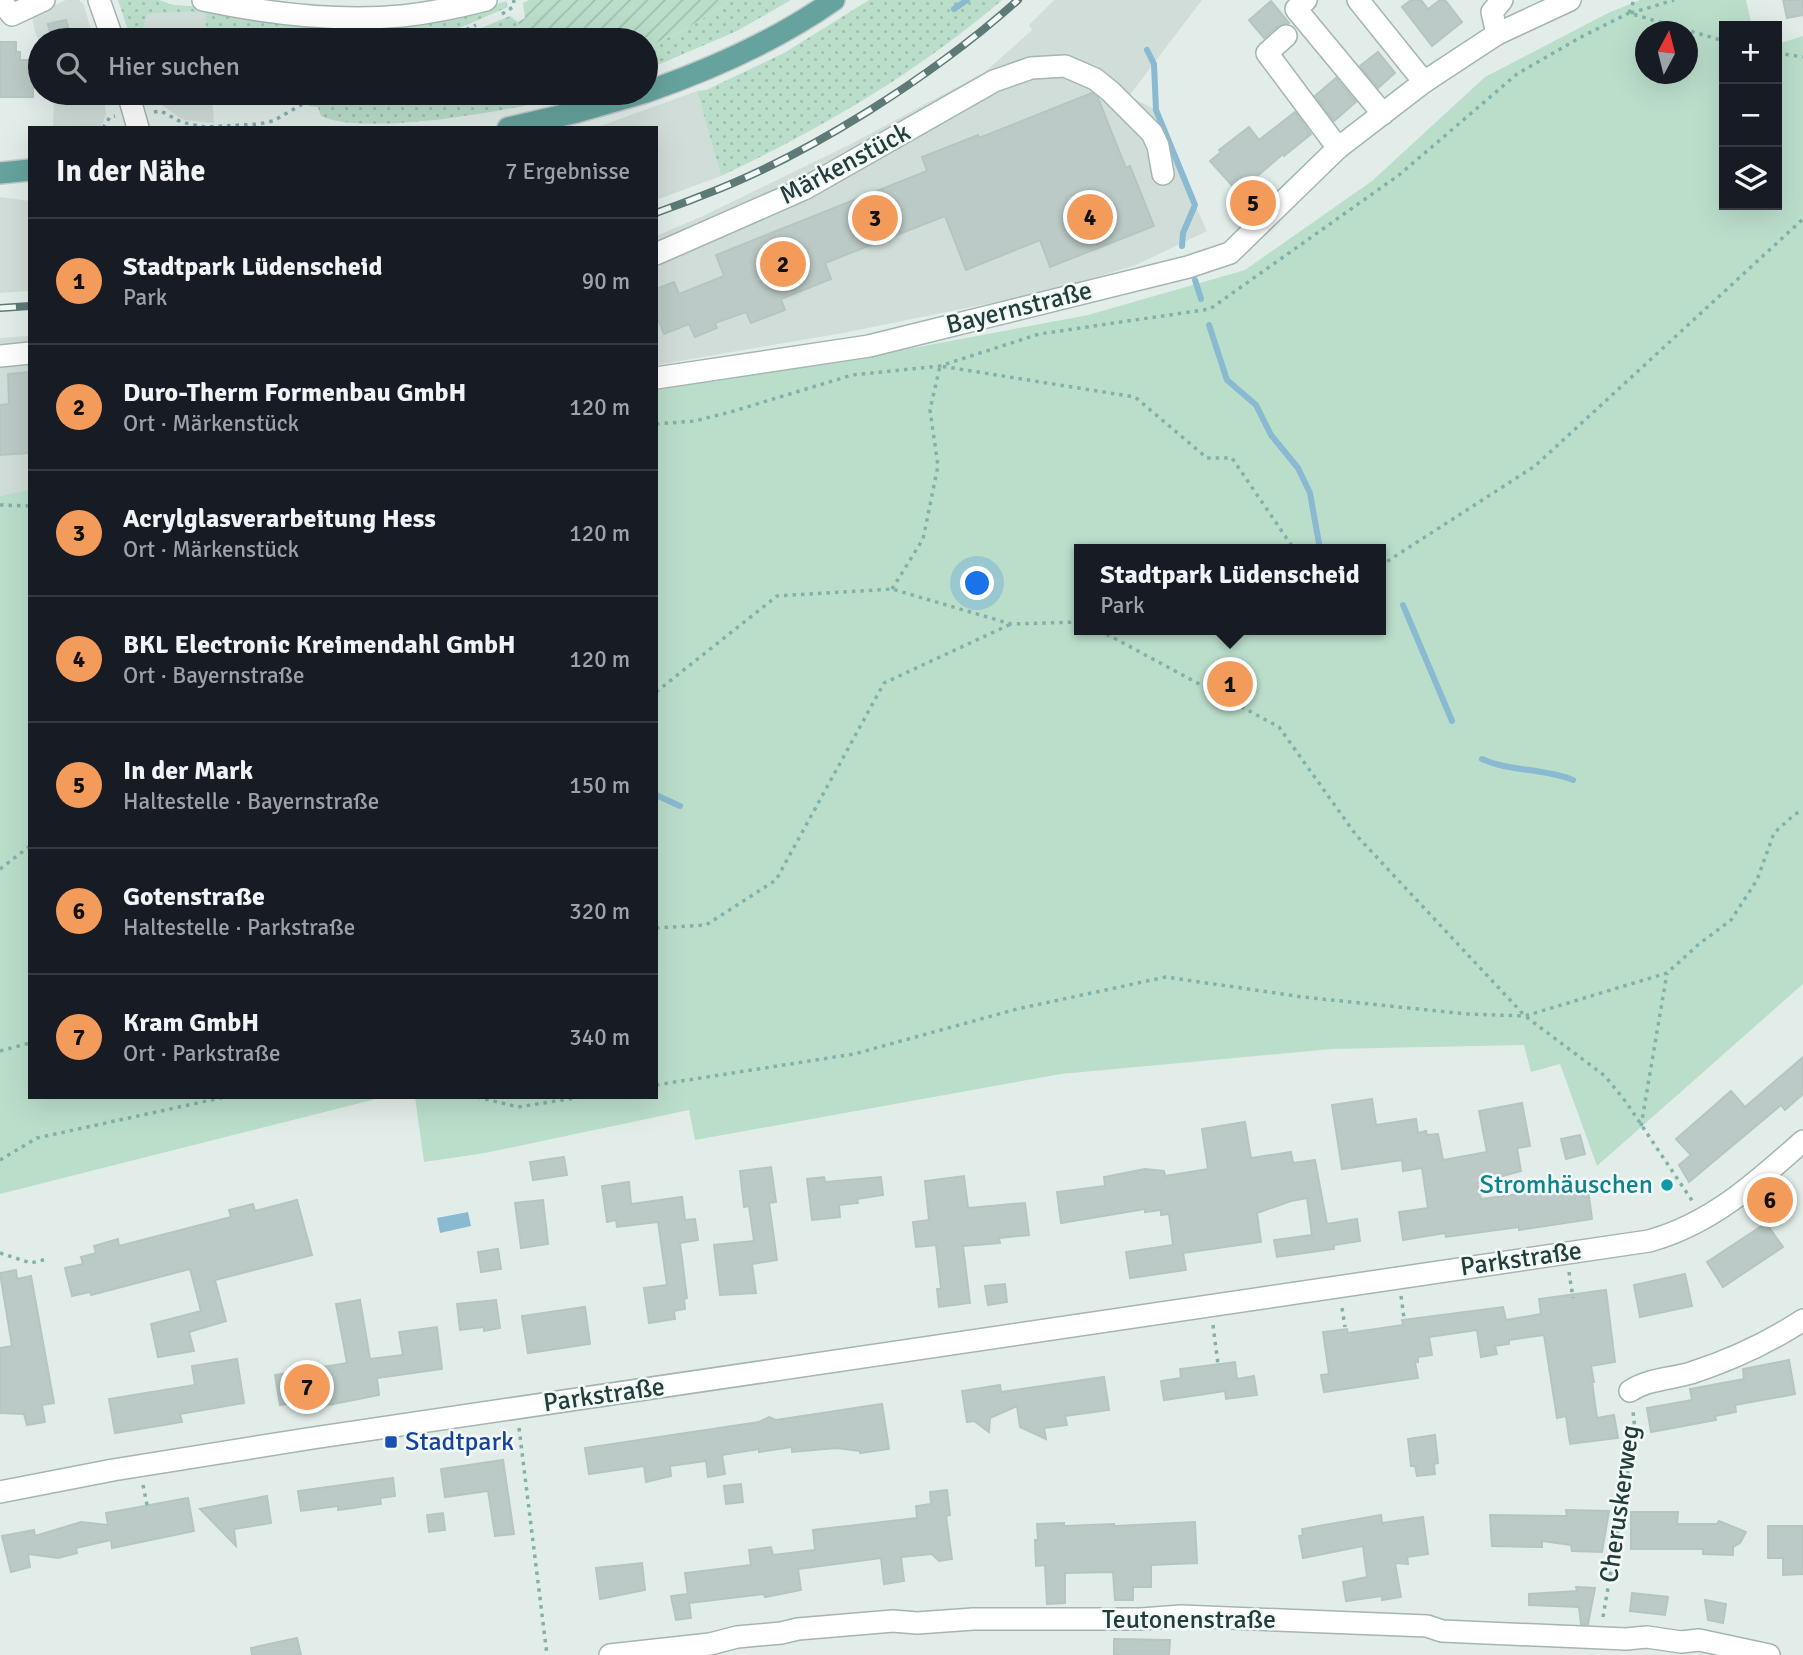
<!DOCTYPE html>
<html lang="de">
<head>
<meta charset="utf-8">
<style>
  :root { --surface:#171b24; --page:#20242c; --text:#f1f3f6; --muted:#9ea1a6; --line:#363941; --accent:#f39b5a }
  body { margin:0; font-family:Signika,sans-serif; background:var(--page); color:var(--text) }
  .controls { position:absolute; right:21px; top:21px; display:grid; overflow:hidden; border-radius:0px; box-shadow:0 7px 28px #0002 }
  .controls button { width:63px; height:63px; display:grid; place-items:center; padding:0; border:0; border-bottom:2px solid var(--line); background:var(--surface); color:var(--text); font:35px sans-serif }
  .compass { position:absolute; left:1635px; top:21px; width:63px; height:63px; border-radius:50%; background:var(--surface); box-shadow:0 7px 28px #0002; rotate:7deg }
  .you { position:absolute; left:978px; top:584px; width:24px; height:24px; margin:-18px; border:5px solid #fff; border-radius:50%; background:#1a73e8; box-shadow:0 0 0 10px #1a73e833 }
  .badge { display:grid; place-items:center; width:46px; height:46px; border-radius:50%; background:var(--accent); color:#111; font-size:23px; font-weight:700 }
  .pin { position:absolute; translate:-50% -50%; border:4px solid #fff; box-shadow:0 2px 7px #0006 }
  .popup { position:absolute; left:1074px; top:544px; width:312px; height:91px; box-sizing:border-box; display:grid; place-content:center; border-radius:0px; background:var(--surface); filter:drop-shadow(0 2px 5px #0005); font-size:23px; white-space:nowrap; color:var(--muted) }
  .popup b { font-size:26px; color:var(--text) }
  .popup::after { content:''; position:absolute; left:50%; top:100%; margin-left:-14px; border:14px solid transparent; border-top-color:var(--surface) }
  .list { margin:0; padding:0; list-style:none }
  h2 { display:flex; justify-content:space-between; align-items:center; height:91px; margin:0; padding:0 28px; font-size:30px }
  h2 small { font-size:23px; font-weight:400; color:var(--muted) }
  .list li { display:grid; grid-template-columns:46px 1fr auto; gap:21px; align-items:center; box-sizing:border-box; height:126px; padding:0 28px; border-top:2px solid var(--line) }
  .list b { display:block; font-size:26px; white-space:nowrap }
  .list p { margin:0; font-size:23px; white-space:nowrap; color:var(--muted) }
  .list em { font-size:23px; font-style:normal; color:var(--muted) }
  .icon { flex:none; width:38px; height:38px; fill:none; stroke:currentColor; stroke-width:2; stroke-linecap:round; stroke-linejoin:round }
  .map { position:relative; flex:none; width:1803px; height:1655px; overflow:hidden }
  .search { position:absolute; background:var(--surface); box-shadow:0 7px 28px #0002; left:28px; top:28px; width:630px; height:77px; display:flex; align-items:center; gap:18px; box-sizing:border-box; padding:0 24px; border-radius:38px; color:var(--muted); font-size:26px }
  .panel { position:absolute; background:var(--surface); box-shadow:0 7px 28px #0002; left:28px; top:126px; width:630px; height:973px; border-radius:0px }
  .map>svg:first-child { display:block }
  .built { fill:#d1ddd9 }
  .grass { fill:url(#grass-dots) }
  .park { fill:#bbdecb; fill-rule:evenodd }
  .garden { fill:url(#garden-furrows) }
  .water { fill:#8abad2 }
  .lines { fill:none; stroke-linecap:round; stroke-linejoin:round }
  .stream { stroke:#8abad2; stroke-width:6 }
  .building { fill:#bbcac6; stroke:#b5c6c2; stroke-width:2 }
  .minor-casing { stroke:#a5b5b2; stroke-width:24 }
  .major-casing { stroke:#c1c9c8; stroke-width:24 }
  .path { stroke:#82b1aa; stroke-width:3.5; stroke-dasharray:3.5 5; stroke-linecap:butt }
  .minor { stroke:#fff; stroke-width:21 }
  .major { stroke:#66a39e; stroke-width:21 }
  .rail-casing { stroke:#5d7a77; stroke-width:8 }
  .rail { stroke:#f3f9f7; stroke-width:5; stroke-dasharray:16; stroke-linecap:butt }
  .culture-dot { fill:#0f9aa8; stroke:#f3f9f7; stroke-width:2.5 }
  .transit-dot { fill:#1a4fb4; stroke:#f3f9f7; stroke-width:2.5 }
  .labels { text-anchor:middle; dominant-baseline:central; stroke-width:5; stroke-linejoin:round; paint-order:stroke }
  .street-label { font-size:26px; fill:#223e3c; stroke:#f3f9f7 }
  .culture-label { font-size:26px; fill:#0d838f; stroke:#f3f9f7; text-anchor:end }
  .transit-label { font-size:26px; fill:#164399; stroke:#f3f9f7; text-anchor:start }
</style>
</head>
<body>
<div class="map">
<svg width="1803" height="1655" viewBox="0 0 1803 1655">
  <defs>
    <pattern id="grass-dots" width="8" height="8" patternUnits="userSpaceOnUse" patternTransform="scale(1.75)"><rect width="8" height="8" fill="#bbdecb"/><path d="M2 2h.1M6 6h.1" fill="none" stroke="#a0c0af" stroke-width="1.8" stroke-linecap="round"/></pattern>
    <pattern id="garden-furrows" width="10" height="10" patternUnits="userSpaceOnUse" patternTransform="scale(1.75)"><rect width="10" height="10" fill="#bbdecb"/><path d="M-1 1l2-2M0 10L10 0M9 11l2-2" fill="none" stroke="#a0c0af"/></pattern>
  </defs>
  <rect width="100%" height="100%" fill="#e2edea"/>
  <g class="built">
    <polygon points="66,0 79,0 84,5 94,40 40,40 40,43 35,32 32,16"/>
    <polygon points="1054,0 1202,0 1129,96 1156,110 1183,178 1207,231 1136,265 1050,291 843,333 656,365 656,236 705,215 851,144 985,72 1032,30 1029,25"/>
    <polygon points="205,11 207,40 131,40 130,36 147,14"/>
    <polygon points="697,91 721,176 656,200 656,128 595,128"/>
    <polygon points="54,93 104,93 106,113 103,123 99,128 53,128"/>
    <polygon points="151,93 212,93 214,123 185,120 179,117 162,105"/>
    <polygon points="0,197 30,201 30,291 0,293"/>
    <polygon points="30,336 30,489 0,496 0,338"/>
  </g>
  <g class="grass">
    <path d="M 118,0 L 159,0 L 173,5 L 207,7 L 312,24 L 312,38 L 388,40 L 388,25 L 481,10 L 506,1 L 508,7 L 432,40 L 310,40 C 282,23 238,30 206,31 L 205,11 L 147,14 L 142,30 L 130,36 Z"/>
    <polygon points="732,0 791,0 737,31 646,70 646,47 681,32"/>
    <path d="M 869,0 L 1002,0 C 918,72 821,129 721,176 L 697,91 L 706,90 L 784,53 Z"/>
    <polygon points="510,16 518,22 523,40 453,40"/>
    <path d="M 337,93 L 579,93 C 527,108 368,138 321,116 L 318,107 L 308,106 Z"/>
  </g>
  <g class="park">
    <path d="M 1640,0 L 1746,0 L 1752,26 L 1724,26 L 1724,205 L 1777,205 L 1777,44 L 1803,36 L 1803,984 L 1597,1166 L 1560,1064 L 1531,1072 L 1524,1045 L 1332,1049 L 1061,1074 L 695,1140 L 689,1110 L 485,1153 L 424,1162 L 415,1097 L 656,1097 L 656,385 L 870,356 L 1088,315 L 1245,270 L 1372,181 L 1485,77 L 1608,13 ZM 1646,32 L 1688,32 L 1688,74 L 1646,74 ZM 1080,549 L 1380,549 L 1380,630 L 1080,630 Z"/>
    <polygon points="30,489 30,1097 384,1097 0,1194 0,496"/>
  </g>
  <polygon class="garden" points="529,0 732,0 681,32 646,47 646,40 523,40 518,22 525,18 523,3"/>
  <polygon class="water" points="468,1212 471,1226 440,1233 437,1218"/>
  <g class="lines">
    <g class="stream">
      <polyline points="954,9 967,0"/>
      <polyline points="1147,50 1154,64 1156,110 1195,205 1183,233 1182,246"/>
      <polyline points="1195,280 1201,299"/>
      <polyline points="1209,325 1227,380 1256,405 1271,435 1298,468 1310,493 1320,549"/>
      <polyline points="1403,605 1452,721"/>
      <path d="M 1482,759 C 1511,772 1544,768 1573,780"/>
      <polyline points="656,795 680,806"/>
    </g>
  </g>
  <g class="building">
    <polygon points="1411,0 1421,0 1428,9 1440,0 1445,0 1462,22 1432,46 1402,7"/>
    <polygon points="1783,0 1803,0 1803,15 1787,18"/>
    <polygon points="1271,1 1289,23 1278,26 1264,38 1249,20"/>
    <polygon points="66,20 72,40 52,40 48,24"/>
    <polygon points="0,42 16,42 16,52 20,52 20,60 33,60 33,97 0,97"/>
    <polygon points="1378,52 1395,73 1378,88 1360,66"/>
    <polygon points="1336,78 1356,102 1334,121 1315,96"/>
    <polygon points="1092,93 1098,98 1126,168 1130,166 1154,226 1050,267 1040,240 966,270 945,216 825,263 831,279 781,299 785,310 751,323 746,312 715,323 717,328 695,337 689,324 664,334 656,314 656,289 674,282 679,294 724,276 716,255 927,171 922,157 978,135 979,138"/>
    <polygon points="1295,112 1311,134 1284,156 1283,154 1247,185 1246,184 1237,191 1210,161 1221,152 1219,150 1249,127 1259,140"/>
    <polygon points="30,372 30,453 0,455 0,405 9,404 8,374"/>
    <polygon points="1803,1057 1803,1094 1785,1110 1781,1105 1689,1182 1679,1165 1691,1155 1676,1139 1731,1091 1745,1107"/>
    <polygon points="1372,1099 1376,1125 1416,1119 1418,1133 1426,1131 1427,1135 1438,1134 1443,1160 1487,1152 1479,1111 1522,1103 1530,1146 1517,1148 1521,1171 1477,1183 1481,1199 1574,1187 1575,1192 1588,1190 1592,1219 1519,1230 1519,1227 1446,1237 1445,1233 1403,1240 1399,1212 1428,1208 1422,1168 1403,1171 1402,1160 1342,1169 1332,1105"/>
    <polygon points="1245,1122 1251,1158 1291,1152 1293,1163 1315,1160 1327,1224 1357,1219 1360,1241 1334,1245 1334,1249 1277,1257 1274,1240 1312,1235 1307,1198 1291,1201 1257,1213 1261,1242 1183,1253 1186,1270 1130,1278 1126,1252 1173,1245 1169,1214 1161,1215 1161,1210 1145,1212 1145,1209 1061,1223 1057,1192 1105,1186 1104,1177 1145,1169 1164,1171 1165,1176 1208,1169 1202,1129"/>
    <polygon points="1580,1135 1585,1154 1566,1159 1561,1139"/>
    <polygon points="564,1157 567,1175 533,1180 530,1162"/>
    <polygon points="771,1167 776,1202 769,1203 777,1260 752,1264 756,1293 720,1295 714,1245 754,1241 749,1206 744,1207 740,1171"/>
    <polygon points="964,1176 968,1208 1025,1203 1029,1235 999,1238 1000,1243 963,1246 970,1303 939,1307 937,1289 941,1289 936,1245 916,1247 913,1222 929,1220 925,1181"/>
    <polygon points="824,1177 825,1182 881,1177 883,1195 857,1199 858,1203 839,1205 840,1217 812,1220 807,1179"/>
    <polygon points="629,1182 631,1204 682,1197 685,1220 695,1219 698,1240 680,1243 687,1298 684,1299 685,1309 674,1311 675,1319 649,1323 644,1288 667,1285 658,1222 617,1227 616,1220 607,1222 602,1186"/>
    <polygon points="297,1200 312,1255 215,1280 226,1321 189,1332 194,1351 158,1357 151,1324 201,1311 190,1269 91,1295 90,1292 72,1296 65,1268 83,1264 81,1257 96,1253 94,1246 118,1239 119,1246 231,1217 229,1210 253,1204 255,1211"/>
    <polygon points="543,1200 548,1244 521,1248 515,1203"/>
    <polygon points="1766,1223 1783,1247 1723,1287 1707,1262"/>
    <polygon points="498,1249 501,1269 481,1272 478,1252"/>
    <polygon points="16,1270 17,1279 31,1276 54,1403 42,1405 45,1422 27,1425 24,1414 0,1413 0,1348 12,1346 0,1273"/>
    <polygon points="1685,1274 1692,1306 1640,1317 1634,1285"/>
    <polygon points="1005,1284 1007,1302 988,1305 985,1286"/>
    <polygon points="1606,1290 1615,1362 1591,1366 1594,1382 1592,1382 1597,1418 1614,1415 1618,1438 1570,1444 1566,1416 1557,1418 1544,1335 1509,1340 1509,1344 1495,1346 1497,1354 1481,1357 1477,1330 1429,1337 1432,1355 1418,1357 1418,1362 1415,1362 1418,1378 1324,1392 1321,1375 1329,1374 1323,1332 1347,1329 1348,1333 1403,1325 1402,1320 1503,1307 1506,1320 1541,1314 1539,1299"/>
    <polygon points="360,1300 370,1359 403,1355 399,1332 437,1327 442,1369 377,1378 379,1395 323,1406 322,1399 280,1405 275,1375 347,1363 336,1304"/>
    <polygon points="496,1300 500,1328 484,1331 484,1327 460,1330 457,1304"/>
    <polygon points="585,1307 590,1344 528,1353 522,1316"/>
    <polygon points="237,1359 244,1403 180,1414 182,1422 115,1433 109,1399 195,1385 192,1366"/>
    <polygon points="1789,1360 1795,1394 1735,1405 1736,1412 1715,1416 1716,1420 1651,1432 1647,1408 1692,1400 1690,1389 1744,1379 1743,1369"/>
    <polygon points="1235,1362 1237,1379 1254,1376 1257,1395 1226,1399 1225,1391 1164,1400 1161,1381 1181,1378 1180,1369"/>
    <polygon points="1104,1377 1109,1410 1065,1416 1067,1425 1044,1428 1046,1439 1020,1427 1017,1406 990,1418 989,1432 974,1421 967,1422 962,1391 1000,1385 1001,1392"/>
    <polygon points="882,1404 889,1449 860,1453 860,1451 837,1448 792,1452 792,1447 759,1452 759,1449 722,1455 725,1474 708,1477 706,1461 670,1466 671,1476 646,1482 644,1466 589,1474 585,1448 759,1422 769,1417 776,1420"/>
    <polygon points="1435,1435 1438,1463 1434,1464 1435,1474 1417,1476 1415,1466 1411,1466 1408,1439"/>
    <polygon points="503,1460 514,1534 495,1536 488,1491 445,1497 441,1469"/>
    <polygon points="393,1478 395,1496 380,1498 381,1504 338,1510 338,1506 301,1511 298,1491"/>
    <polygon points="741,1484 743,1502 726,1504 724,1486"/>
    <polygon points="947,1490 950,1515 946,1516 952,1559 939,1561 932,1554 901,1557 904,1581 884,1584 881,1558 798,1569 801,1590 765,1597 764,1594 689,1603 691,1618 676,1620 671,1596 688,1594 685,1573 751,1565 749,1550 771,1547 773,1555 815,1550 813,1530 917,1518 916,1506 931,1504 930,1492"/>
    <polygon points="267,1496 271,1523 234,1529 236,1546 200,1509"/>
    <polygon points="188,1498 194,1531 112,1548 111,1540 76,1548 77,1553 58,1558 28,1554 30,1567 11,1572 2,1536 34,1530 35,1536 81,1522 108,1525 106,1513"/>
    <polygon points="1566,1510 1609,1511 1602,1552 1572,1551 1571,1545 1542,1541 1542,1547 1492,1546 1490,1515 1567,1516"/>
    <polygon points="1631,1512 1678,1512 1677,1524 1717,1524 1719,1521 1746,1532 1740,1543 1733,1547 1733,1555 1703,1554 1703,1549 1631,1549"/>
    <polygon points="443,1513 445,1530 429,1532 427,1515"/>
    <polygon points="1381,1515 1382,1523 1423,1517 1428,1554 1407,1557 1408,1564 1395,1563 1401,1597 1382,1600 1382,1596 1346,1601 1343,1582 1367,1577 1363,1546 1303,1558 1299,1536 1303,1535 1302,1529"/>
    <polygon points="1195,1522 1197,1563 1151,1565 1151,1587 1133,1587 1133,1600 1115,1600 1113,1572 1065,1573 1065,1603 1047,1604 1045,1565 1036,1566 1035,1540 1038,1540 1037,1524 1064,1523 1064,1526 1114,1524 1115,1526"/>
    <polygon points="1768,1526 1803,1526 1803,1574 1783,1575 1783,1558 1768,1558"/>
    <polygon points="642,1563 645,1590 600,1599 596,1568"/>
    <polygon points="1576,1587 1595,1588 1588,1624 1581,1624 1579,1607 1529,1605 1529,1594 1577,1591"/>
    <polygon points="1632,1593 1668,1597 1665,1615 1630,1611"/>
    <polygon points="1705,1600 1726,1604 1723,1623 1708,1620"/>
    <polygon points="297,1638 301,1655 252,1655 251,1648"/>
    <polygon points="1114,1639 1170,1640 1169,1655 1114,1655"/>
  </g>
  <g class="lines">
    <g class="minor-casing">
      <g id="minor">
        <polyline points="0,0 12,15 44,0"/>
        <polyline points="99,0 113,40"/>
        <path d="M 203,0 C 265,13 338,22 402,16 C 430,13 459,7 486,0"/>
        <polyline points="1306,0 1296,9 1383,114"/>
        <polyline points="1358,0 1424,82"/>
        <polyline points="1497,34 1492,12 1502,0"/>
        <polyline points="1286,36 1267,53 1338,148"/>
        <polyline points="128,93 138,128"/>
        <polyline points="656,254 804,189 994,81 1031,68 1065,66 1095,79 1110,91 1152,133 1158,146 1163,174"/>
        <polyline points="0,356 30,353"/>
        <polyline points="656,378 869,346 1188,267 1230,253 1338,148 1424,82 1497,34 1570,0"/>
        <path d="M 1630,1391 C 1648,1379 1670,1379 1691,1373 C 1731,1360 1768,1343 1803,1320"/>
        <path d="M 0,1492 L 113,1470 L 313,1438 L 1649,1241 C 1711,1224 1756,1183 1803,1141"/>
        <polyline points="610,1655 710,1644 737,1637 781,1633 798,1629 893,1621 917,1623 973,1619 1141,1619 1181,1616 1427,1626 1442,1631 1626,1639 1647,1637 1681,1642 1699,1640 1769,1655"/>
      </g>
    </g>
    <g class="major-casing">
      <g id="major">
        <path d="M 646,92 C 712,69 776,41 834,0"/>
        <polyline points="508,128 577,112 643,93"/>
        <polyline points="0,173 30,170"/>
      </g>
    </g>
    <g class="path">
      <polyline points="1629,13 1634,0"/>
      <polyline points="1631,13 1674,0"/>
      <polyline points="502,14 513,7 514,0"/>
      <polyline points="443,40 476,25"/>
      <polyline points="1777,53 1803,57"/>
      <polyline points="154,112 161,111 181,122 204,127 259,124 273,121 301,105 331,93"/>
      <polyline points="103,128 110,117 115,116"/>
      <polyline points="656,424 695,421 734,411 852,375 940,366 1039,334 1210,309 1399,175 1517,74 1583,36 1629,13 1724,41"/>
      <polyline points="0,505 30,506"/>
      <polyline points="1380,566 1535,466 1803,219"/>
      <polyline points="892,589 923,539 938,466 930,410 940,366 1135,397 1207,458 1232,458 1294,549"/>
      <polyline points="1099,630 1279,727 1356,835 1525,1016 1605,1076 1626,1102 1693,1202"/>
      <polyline points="656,692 777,596 892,589 1011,624 1080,622"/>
      <polyline points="0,869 30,846"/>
      <polyline points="656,928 706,925 776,880 884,683 1011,624"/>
      <polyline points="0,1051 30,1043"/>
      <polyline points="656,1085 854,1054 1017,1009 1166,977 1303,997 1467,1014 1525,1016 1667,973 1699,944 1731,920 1757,880 1774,833 1795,814 1803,811"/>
      <polyline points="477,1097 518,1107 581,1097"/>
      <polyline points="1641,1126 1667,973"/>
      <polyline points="0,1160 37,1138 225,1097"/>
      <polyline points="0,1253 31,1263 47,1259"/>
      <polyline points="1569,1272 1573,1298"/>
      <polyline points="1401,1296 1404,1318"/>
      <polyline points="1342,1308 1345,1327"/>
      <polyline points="1213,1325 1218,1364"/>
      <polyline points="519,1428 547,1655"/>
      <polyline points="143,1485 147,1505"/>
      <polyline points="1603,1617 1635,1431 1633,1411"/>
    </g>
    <use href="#minor" class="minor"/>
    <use href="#major" class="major"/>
    <g class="rail-casing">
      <g id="rail">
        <path d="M 656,213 C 671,207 687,202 701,196 C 808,156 933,76 1018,0"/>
        <polyline points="0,308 30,306"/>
      </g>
    </g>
    <use href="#rail" class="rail"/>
  </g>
  <circle class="culture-dot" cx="1667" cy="1185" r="7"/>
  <rect class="transit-dot" x="384" y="1435" width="14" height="14" rx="3.5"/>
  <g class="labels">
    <g class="street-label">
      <text transform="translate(845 164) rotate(-28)">Märkenstück</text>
      <text transform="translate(1019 308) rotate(-14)">Bayernstraße</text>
      <text transform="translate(1521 1259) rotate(-8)">Parkstraße</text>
      <text transform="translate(604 1395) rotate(-8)">Parkstraße</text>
      <text transform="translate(1620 1504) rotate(-82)">Cheruskerweg</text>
      <text x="1189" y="1620">Teutonenstraße</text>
    </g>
    <g class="culture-label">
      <text x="1653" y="1185">Stromhäuschen</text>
    </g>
    <g class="transit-label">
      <text x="405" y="1442">Stadtpark</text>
    </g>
  </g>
</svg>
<div class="controls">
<button>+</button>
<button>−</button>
<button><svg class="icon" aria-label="layers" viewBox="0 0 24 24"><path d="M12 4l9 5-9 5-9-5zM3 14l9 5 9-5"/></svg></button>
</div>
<svg class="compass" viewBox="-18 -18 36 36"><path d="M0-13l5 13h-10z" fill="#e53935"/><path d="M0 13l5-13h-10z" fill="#9ea1a6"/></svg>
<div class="you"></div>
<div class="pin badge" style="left:1230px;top:684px">1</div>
<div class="popup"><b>Stadtpark Lüdenscheid</b>Park</div>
<div class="pin badge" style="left:783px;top:264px">2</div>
<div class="pin badge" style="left:875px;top:218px">3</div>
<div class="pin badge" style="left:1090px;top:217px">4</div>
<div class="pin badge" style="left:1253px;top:203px">5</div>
<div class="pin badge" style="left:1770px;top:1200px">6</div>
<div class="pin badge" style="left:307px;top:1387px">7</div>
<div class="search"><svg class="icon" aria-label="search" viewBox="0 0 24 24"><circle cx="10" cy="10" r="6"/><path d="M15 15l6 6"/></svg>Hier suchen</div>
<section class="panel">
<h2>In der Nähe<small>7 Ergebnisse</small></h2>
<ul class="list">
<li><span class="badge">1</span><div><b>Stadtpark Lüdenscheid</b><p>Park</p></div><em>90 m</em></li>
<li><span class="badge">2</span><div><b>Duro-Therm Formenbau GmbH</b><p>Ort · Märkenstück</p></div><em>120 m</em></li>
<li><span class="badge">3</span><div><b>Acrylglasverarbeitung Hess</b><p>Ort · Märkenstück</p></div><em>120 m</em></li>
<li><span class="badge">4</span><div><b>BKL Electronic Kreimendahl GmbH</b><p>Ort · Bayernstraße</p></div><em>120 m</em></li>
<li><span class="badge">5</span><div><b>In der Mark</b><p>Haltestelle · Bayernstraße</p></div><em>150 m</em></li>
<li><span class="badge">6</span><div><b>Gotenstraße</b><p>Haltestelle · Parkstraße</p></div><em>320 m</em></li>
<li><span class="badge">7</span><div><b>Kram GmbH</b><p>Ort · Parkstraße</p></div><em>340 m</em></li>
</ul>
</section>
</div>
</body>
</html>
